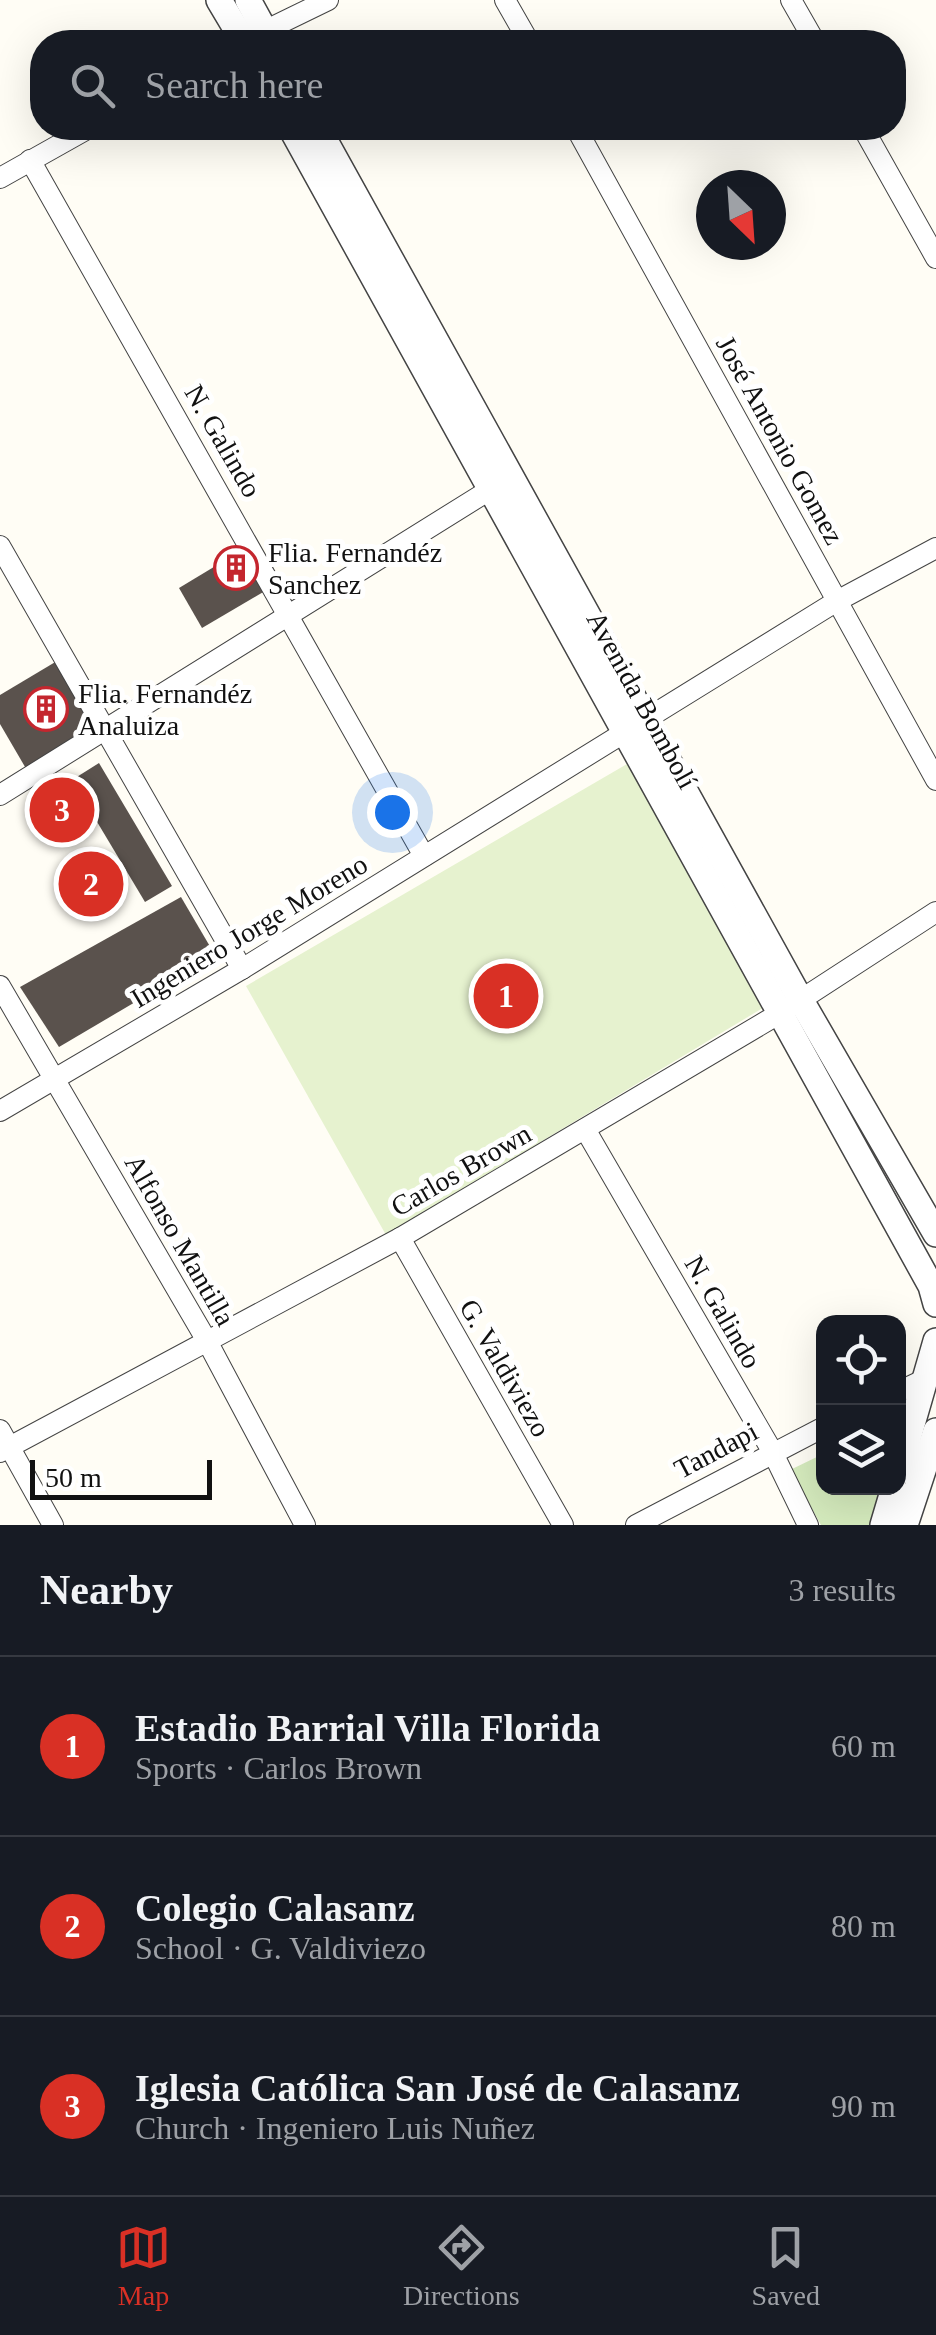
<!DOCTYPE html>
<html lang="en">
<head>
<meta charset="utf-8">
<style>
  :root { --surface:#171b24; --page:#20242c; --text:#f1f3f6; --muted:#9ea1a6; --line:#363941; --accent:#d93025 }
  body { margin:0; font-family:"Times New Roman",serif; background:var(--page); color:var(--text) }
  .controls { position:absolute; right:30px; bottom:30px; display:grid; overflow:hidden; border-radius:20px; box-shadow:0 10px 40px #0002 }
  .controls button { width:90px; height:90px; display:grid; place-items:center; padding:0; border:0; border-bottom:2px solid var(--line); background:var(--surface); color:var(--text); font:50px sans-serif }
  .compass { position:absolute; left:696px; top:170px; width:90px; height:90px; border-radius:50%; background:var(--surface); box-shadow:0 10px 40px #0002; rotate:155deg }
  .scale { position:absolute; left:30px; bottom:25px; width:182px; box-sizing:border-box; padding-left:10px; border:5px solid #111; border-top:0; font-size:28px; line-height:35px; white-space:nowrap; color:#111; -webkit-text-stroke:8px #fff; paint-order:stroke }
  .you { position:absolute; left:392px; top:812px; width:35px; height:35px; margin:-25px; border:8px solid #fff; border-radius:50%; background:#1a73e8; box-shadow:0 0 0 15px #1a73e833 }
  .badge { display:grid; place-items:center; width:65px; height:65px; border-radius:50%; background:var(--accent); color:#fff; font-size:32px; font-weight:700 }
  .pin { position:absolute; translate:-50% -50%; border:5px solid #fff; box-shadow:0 2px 10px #0006 }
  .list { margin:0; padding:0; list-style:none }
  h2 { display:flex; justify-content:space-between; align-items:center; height:130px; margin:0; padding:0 40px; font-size:42px }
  h2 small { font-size:32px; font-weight:400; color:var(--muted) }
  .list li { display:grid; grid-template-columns:65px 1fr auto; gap:30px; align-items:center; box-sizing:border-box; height:180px; padding:0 40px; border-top:2px solid var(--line) }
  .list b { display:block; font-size:38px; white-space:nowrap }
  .list p { margin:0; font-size:32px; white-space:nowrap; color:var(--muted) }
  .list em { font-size:32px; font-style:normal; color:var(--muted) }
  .icon { flex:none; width:55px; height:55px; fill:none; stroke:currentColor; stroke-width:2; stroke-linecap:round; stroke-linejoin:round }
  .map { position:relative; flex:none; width:936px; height:1525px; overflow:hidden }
  .search { position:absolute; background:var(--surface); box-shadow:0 10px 40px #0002; left:30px; right:30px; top:30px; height:110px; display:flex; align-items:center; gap:25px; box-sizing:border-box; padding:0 35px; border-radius:40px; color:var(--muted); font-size:38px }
  .sheet { height:670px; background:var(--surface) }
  nav { display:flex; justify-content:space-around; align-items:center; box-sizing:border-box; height:140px; border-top:2px solid var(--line); background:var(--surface); font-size:28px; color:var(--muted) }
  nav a { display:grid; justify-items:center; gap:5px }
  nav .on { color:var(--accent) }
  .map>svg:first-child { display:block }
  .green { fill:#d5ebbd }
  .pitch { fill:#e6f2cf }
  .building { fill:#5a524d }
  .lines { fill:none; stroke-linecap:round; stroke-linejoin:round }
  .minor-casing { stroke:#444; stroke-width:22 }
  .tertiary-casing { stroke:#444; stroke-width:28 }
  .minor { stroke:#fff; stroke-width:20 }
  .tertiary { stroke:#fff; stroke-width:25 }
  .labels { text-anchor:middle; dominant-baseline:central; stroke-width:10; stroke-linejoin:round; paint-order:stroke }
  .street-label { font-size:28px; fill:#111; stroke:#fff }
  .poi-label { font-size:28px; fill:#111; stroke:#fff; text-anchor:start }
</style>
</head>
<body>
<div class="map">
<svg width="936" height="1525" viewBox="0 0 936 1525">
  <rect width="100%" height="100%" fill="#fffdf5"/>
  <polygon class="green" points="823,1454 824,1488 880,1488 873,1525 821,1525 790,1470"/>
  <polygon class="pitch" points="627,764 766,1006 386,1235 246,986"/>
  <g class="building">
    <polygon points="247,547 270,588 202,628 179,588"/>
    <polygon points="62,658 103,726 28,772 0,724 0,695"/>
    <polygon points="99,763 172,886 145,902 72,780"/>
    <polygon points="181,897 215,955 59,1047 20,987"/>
  </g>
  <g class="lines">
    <g class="minor-casing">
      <g id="minor">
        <polyline points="505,0 529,42"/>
        <polyline points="791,0 815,42"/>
        <polyline points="252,37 328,0"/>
        <polyline points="576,128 936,780"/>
        <polyline points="863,128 936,258"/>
        <polyline points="30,160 424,856"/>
        <polyline points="0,178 89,128"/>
        <polyline points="0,546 242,969"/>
        <polyline points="0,795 491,489"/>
        <polyline points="0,986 207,1341 305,1525"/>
        <polyline points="0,1111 242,969 837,601 936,548"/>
        <polyline points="585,1129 772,1451 808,1525"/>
        <polyline points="400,1238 563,1525"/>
        <polyline points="898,1392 934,1375"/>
        <polyline points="0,1430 53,1525"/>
        <polyline points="0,1452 400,1238 782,1012 936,912"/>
        <polyline points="636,1525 824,1427"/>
      </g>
    </g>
    <g class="tertiary-casing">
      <g id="tertiary">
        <polyline points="219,0 244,42"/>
        <polyline points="248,0 271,42"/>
        <polyline points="291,128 931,1286 936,1304"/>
        <polyline points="318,128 799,997 936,1234"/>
        <polyline points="898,1473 936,1341"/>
        <polyline points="883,1525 894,1488"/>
        <polyline points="905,1525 936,1431"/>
      </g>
    </g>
    <use href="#minor" class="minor"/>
    <use href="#tertiary" class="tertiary"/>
  </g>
  <defs>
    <g id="building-ring" transform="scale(2.25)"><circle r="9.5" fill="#fff" stroke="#c4262e" stroke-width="1.5"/><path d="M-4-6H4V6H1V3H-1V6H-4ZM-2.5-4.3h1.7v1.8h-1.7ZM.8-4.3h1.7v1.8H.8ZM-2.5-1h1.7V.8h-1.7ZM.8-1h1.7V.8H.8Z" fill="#c4262e"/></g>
  </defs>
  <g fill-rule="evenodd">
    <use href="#building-ring" x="236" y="568"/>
    <use href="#building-ring" x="46" y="709"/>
  </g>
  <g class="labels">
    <g class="street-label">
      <text transform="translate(780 440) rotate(61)">José Antonio Gomez</text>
      <text transform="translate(223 441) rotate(60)">N. Galindo</text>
      <text transform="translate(642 700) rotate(61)">Avenida Bombolí</text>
      <text transform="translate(249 931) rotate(-31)">Ingeniero Jorge Moreno</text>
      <text transform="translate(461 1170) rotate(-30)">Carlos Brown</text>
      <text transform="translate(180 1240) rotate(60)">Alfonso Mantilla</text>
      <text transform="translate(723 1312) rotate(60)">N. Galindo</text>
      <text transform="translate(505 1368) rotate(60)">G. Valdiviezo</text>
      <text transform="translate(716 1450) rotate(-28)">Tandapi</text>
    </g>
    <g class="poi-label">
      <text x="268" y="552">Flia. Fernandéz<tspan x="268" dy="32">Sanchez</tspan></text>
      <text x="78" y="693">Flia. Fernandéz<tspan x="78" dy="32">Analuiza</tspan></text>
    </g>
  </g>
</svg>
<div class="controls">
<button><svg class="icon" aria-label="locate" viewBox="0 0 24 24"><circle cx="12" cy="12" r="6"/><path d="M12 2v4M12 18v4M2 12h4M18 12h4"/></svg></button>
<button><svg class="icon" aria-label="layers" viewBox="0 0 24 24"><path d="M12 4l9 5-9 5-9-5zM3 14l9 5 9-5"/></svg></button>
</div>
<svg class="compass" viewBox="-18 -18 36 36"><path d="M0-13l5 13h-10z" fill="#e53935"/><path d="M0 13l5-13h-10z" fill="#9ea1a6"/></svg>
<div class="scale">50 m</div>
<div class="you"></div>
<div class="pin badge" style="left:506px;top:996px">1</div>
<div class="pin badge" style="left:91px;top:884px">2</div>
<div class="pin badge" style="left:62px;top:810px">3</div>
<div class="search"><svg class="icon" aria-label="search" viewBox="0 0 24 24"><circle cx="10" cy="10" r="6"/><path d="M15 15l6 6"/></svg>Search here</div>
</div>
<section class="sheet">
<h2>Nearby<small>3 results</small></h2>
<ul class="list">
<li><span class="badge">1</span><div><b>Estadio Barrial Villa Florida</b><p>Sports · Carlos Brown</p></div><em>60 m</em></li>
<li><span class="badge">2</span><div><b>Colegio Calasanz</b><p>School · G. Valdiviezo</p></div><em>80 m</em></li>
<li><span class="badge">3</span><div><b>Iglesia Católica San José de Calasanz</b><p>Church · Ingeniero Luis Nuñez</p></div><em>90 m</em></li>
</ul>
</section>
<nav>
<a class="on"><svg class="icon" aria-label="map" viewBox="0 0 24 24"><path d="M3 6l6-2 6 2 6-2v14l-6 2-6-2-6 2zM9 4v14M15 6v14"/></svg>Map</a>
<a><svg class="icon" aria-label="directions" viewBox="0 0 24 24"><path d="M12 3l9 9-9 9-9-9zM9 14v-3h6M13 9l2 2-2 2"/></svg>Directions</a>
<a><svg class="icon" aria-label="saved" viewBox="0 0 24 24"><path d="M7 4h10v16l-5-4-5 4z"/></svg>Saved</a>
</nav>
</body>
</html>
